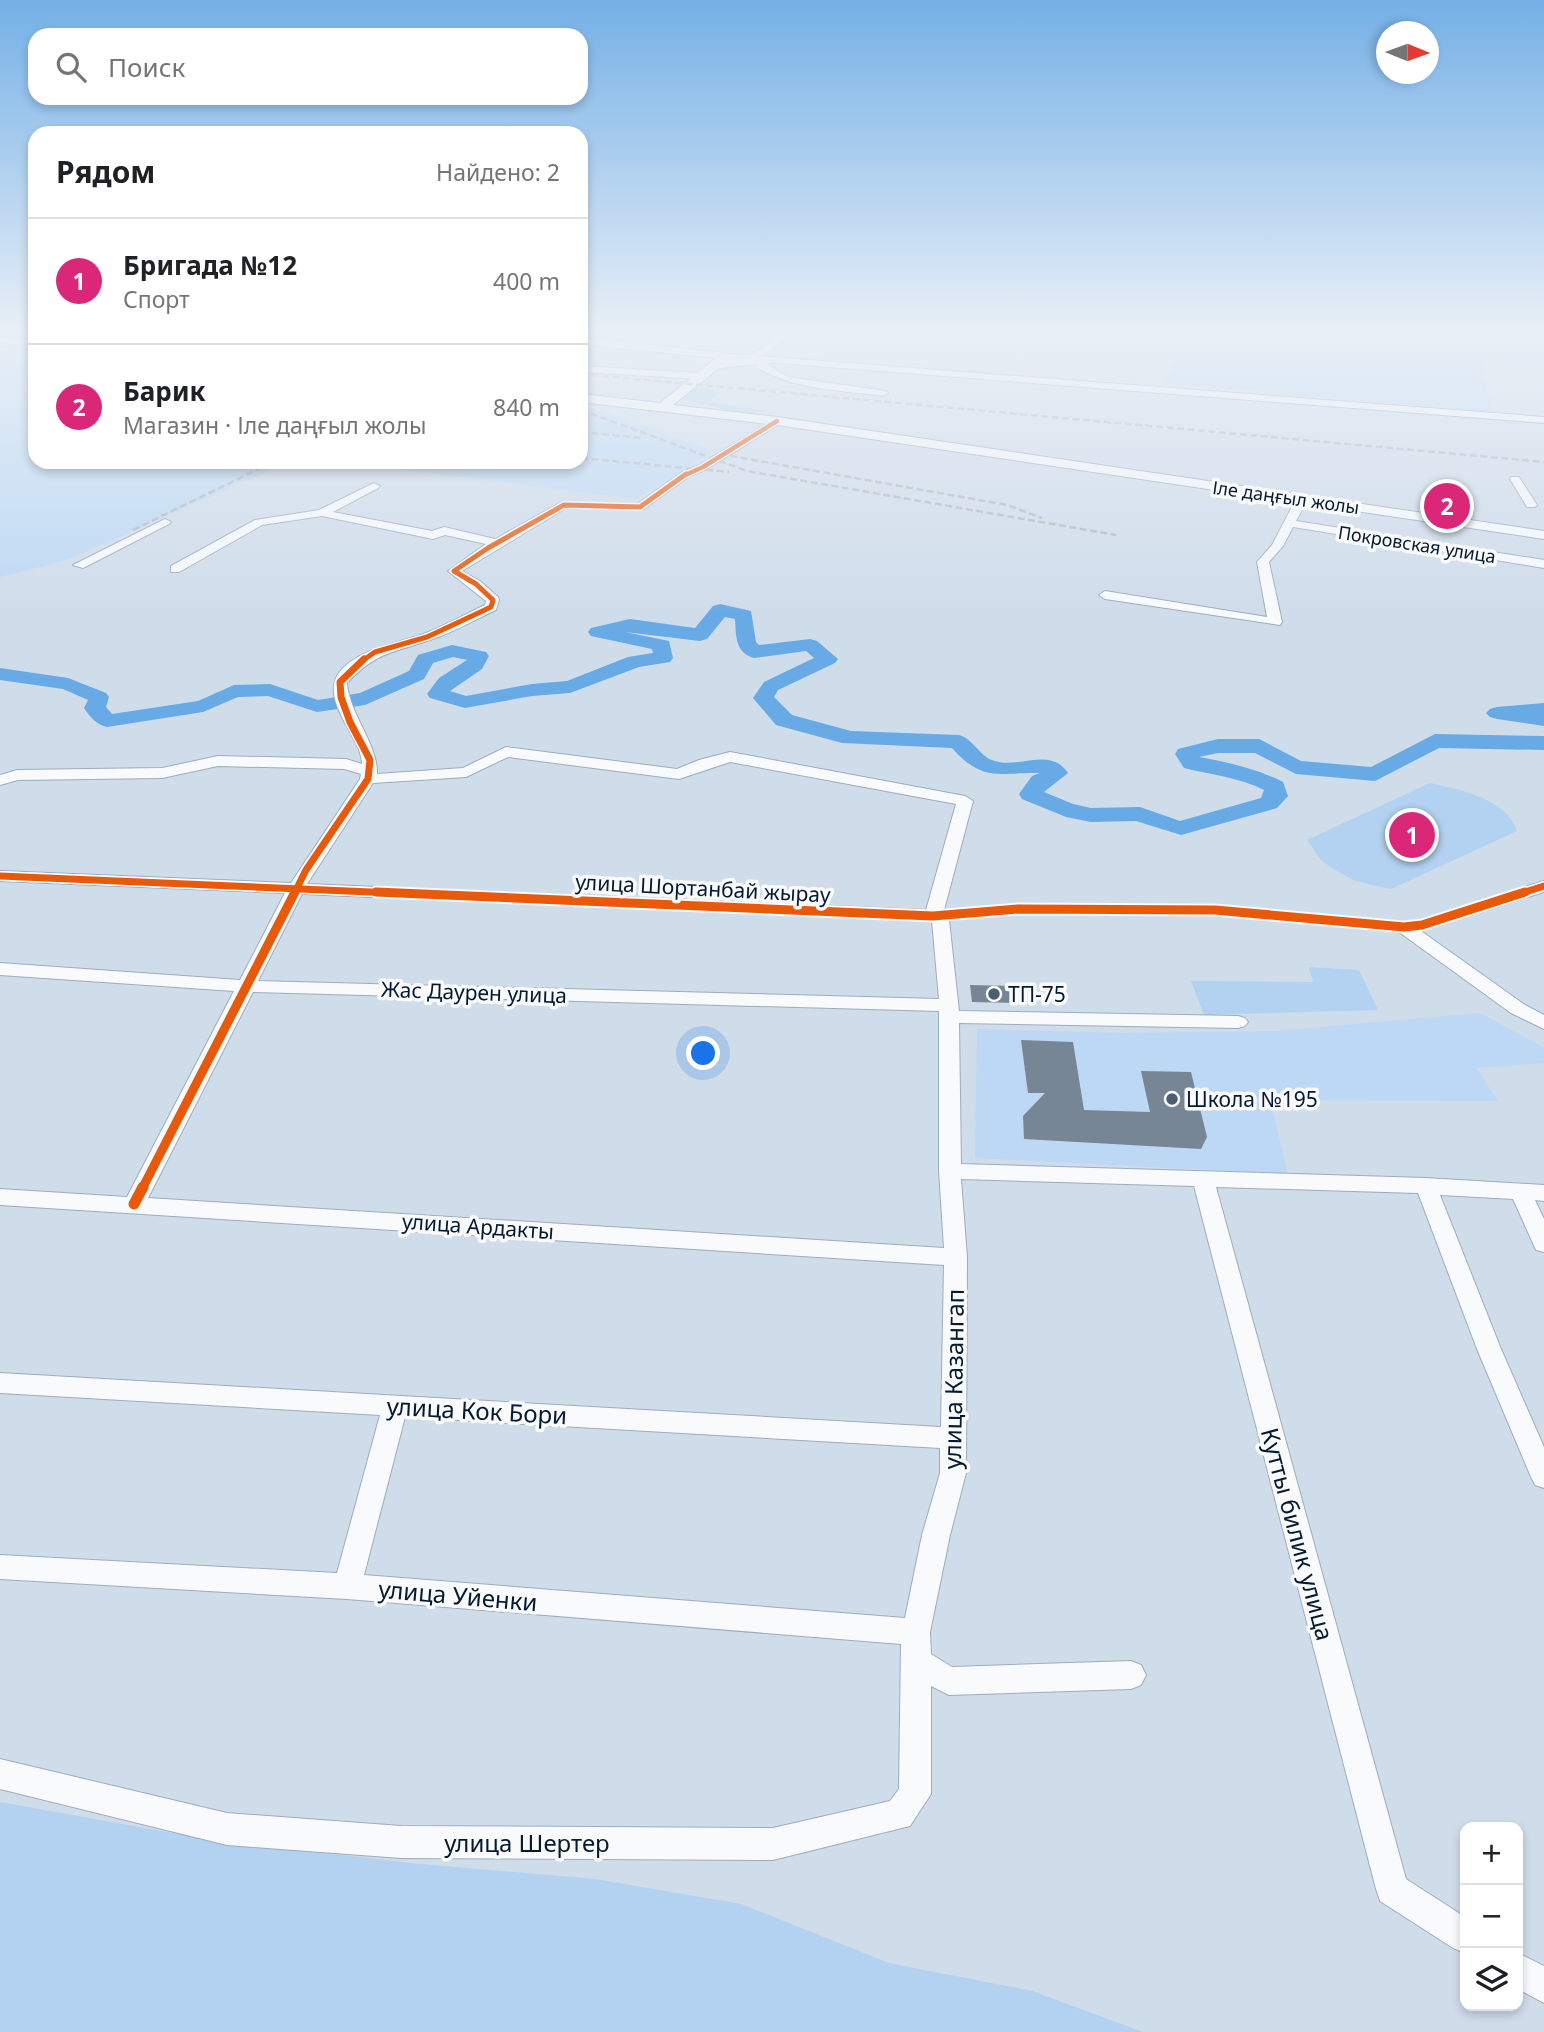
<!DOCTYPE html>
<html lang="ru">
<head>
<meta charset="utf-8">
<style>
  :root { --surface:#fff; --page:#f6f6f6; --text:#202124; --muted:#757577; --line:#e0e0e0; --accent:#db2777 }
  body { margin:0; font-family:"Noto Sans",sans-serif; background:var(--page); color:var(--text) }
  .controls { position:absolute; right:21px; bottom:21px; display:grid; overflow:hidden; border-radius:14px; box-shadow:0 4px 10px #0003 }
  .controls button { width:63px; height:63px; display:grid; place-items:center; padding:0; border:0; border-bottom:2px solid var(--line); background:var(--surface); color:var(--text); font:35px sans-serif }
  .compass { position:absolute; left:1376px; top:21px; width:63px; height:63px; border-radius:50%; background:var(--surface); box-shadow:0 4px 10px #0003; rotate:91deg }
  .you { position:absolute; left:704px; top:1054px; width:24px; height:24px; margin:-18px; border:5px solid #fff; border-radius:50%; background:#1a73e8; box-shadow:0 0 0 10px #1a73e833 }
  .badge { display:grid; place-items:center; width:46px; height:46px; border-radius:50%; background:var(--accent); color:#fff; font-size:23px; font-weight:700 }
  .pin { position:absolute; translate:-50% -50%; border:4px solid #fff; box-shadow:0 2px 7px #0006 }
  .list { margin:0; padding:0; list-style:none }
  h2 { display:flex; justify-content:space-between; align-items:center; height:91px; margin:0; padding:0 28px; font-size:30px }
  h2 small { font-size:23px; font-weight:400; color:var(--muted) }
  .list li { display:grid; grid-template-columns:46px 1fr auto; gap:21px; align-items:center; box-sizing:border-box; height:126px; padding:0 28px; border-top:2px solid var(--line) }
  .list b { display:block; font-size:26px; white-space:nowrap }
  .list p { margin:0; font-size:23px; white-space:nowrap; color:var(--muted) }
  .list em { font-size:23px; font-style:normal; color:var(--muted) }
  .icon { flex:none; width:38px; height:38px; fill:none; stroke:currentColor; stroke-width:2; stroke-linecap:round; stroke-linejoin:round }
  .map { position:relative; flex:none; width:1544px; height:2032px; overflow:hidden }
  .search { position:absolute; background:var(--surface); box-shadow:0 4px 10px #0003; left:28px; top:28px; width:560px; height:77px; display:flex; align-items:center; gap:18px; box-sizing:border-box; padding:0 24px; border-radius:21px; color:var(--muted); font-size:26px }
  .panel { position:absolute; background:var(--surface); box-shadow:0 4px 10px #0003; left:28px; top:126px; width:560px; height:343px; border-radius:21px }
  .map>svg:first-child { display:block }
  .built { fill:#bcd8f4 }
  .green { fill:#b3d1f0 }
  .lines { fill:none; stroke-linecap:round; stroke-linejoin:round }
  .river { fill:#67aae6; fill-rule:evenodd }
  .building { fill:#778694 }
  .minor-casing { stroke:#9cadbf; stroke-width:2 }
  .major-casing { stroke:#9cadbf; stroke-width:2 }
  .minor { fill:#f8fafc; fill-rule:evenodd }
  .major { fill:#f8fafc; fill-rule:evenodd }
  .rail { stroke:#b3b7bd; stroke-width:2.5; stroke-dasharray:7 3.5; stroke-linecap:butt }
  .cycleway-far4-casing { stroke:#fafafa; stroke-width:7 }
  .cycleway-far3-casing { stroke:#fafafa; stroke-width:8 }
  .cycleway-far2-casing { stroke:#fafafa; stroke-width:10 }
  .cycleway-far1-casing { stroke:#fafafa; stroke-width:13 }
  .cycleway-casing { stroke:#fafafa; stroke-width:16 }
  .cycleway-far4 { stroke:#e8590c; stroke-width:4.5 }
  .cycleway-far3 { stroke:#e8590c; stroke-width:5 }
  .cycleway-far2 { stroke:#e8590c; stroke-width:7 }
  .cycleway-far1 { stroke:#e8590c; stroke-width:9 }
  .cycleway { stroke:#e8590c; stroke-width:11 }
  .poi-dot { fill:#4a5e71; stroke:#fafafa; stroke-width:2.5 }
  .labels { text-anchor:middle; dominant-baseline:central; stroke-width:7; stroke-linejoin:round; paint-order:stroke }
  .far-street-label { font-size:18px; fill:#031a30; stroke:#fafafa }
  .street-label { font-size:21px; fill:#031a30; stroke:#fafafa }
  .poi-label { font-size:21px; fill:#031a30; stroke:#fafafa; text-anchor:start }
  .near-street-label { font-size:24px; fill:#031a30; stroke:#fafafa }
</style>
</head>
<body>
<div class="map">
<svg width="1544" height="2032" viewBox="0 0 1544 2032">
  <rect width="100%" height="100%" fill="#cfdcea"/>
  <g class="built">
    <polygon points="1190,329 1544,329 1544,362 1480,358 1492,412 1164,383"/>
    <polygon points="0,348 35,351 35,462 289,462 67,560 0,577"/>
    <polygon points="581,404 713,451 636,499 341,462 581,462"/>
    <polygon points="1480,1013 1544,1048 1544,1063 1476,1068 1498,1101 1270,1100 1288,1174 975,1158 977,1029 1122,1033 1278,1031"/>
  </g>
  <g class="green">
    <path d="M 1102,329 L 1175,329 L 1160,349 C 1136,353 1116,352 1093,341 Z"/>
    <polygon points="690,387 720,390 710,402 768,411 746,414 681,399"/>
    <path d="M 1430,783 C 1460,790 1506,798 1517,831 L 1391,889 L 1355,881 L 1332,868 L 1321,860 L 1307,840 Z"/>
    <polygon points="1309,967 1359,970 1378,1010 1204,1015 1191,981 1313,982"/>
    <polygon points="0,1802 206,1839 419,1864 595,1879 741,1904 889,1963 1032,1991 1143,2032 0,2032"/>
  </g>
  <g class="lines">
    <g class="river">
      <path d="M 720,604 L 751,611 L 756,642 L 759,645 L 810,639 L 817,641 L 838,659 L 835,663 L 778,690 L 774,697 L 792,715 L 851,731 L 959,735 C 974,739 979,757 995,761 C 1020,769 1050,746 1068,773 L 1044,792 L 1073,804 L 1091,808 L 1140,807 L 1180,821 L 1261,798 L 1264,790 C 1238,777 1212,775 1184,768 L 1175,754 L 1178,749 L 1218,739 L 1259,739 L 1301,761 L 1371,767 L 1435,734 L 1544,736 L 1544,750 L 1439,748 L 1375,781 L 1296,774 L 1255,753 L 1218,753 L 1199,757 C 1228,762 1257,769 1283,782 L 1288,796 L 1277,808 L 1181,835 L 1136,821 L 1091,822 L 1066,817 L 1022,799 L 1019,794 L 1032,776 L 1040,773 C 999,772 983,783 952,748 L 842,743 L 776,725 L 753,698 L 764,682 L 814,658 L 806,651 L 754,658 C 735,653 736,635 735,619 L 725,617 L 707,639 L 700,641 L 625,632 L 669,641 L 673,658 L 670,662 L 639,667 L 570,693 L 532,696 L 465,708 L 430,698 L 427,694 L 439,678 L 467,660 L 453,657 L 433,663 L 424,679 L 365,705 L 317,712 L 268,696 L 238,697 L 203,712 L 107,727 C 97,725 90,717 84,708 L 88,700 L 63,689 L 0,680 L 0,668 L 68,678 L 106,693 L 109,697 L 106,707 L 112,714 L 198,701 L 234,685 L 270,684 L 318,700 L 360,693 L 409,671 L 418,655 L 452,645 L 486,652 L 489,656 L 482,669 L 450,691 L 466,696 L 532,684 L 567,681 L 628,657 L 653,653 L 652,649 L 591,636 L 588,632 L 591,628 L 630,619 L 695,628 L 713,606 Z"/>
      <polygon points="1544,703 1544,726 1497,719 1490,717 1486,713 1490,709 1497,707"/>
    </g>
  </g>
  <g class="building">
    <polygon points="970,985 1016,986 1018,1003 972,1002"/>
    <polygon points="1021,1040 1073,1042 1084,1110 1150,1112 1141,1071 1191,1072 1207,1137 1201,1149 1024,1139 1023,1116 1045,1093 1028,1093"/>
  </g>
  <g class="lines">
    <g class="minor-casing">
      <g id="minor">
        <polygon points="581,329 587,329 581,333"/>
        <path d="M 783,329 L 792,329 L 778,346 L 759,356 L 1544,417 L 1544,423 L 764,362 L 788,377 L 886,391 L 888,393 L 883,396 C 840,390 791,390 755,366 L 761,361 L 721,356 C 729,352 736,355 744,355 C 759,354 774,340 783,329 Z"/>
        <polygon points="581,366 699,373 704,376 699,379 581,372"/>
        <path d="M 777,418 L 781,419 L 781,423 L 707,469 L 690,476 L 644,509 L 566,508 L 462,571 L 480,581 L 498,597 L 499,600 L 496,610 C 474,620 452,633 430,640 C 392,653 376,652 347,683 C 350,716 378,744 377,774 L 463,768 L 506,747 L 677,769 L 699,760 L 730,752 L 965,796 L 973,801 L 944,910 L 1018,904 L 1215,905 L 1404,922 L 1420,920 L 1544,881 L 1544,892 L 1421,931 L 1525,1005 L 1544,1015 L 1544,1029 L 1511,1013 L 1399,932 L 1215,915 L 1018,914 L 949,920 L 959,1011 L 1238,1016 L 1245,1018 L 1248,1022 L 1245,1026 L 1238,1028 L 959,1023 L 961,1164 L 1426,1178 L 1544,1185 L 1544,1201 L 1535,1200 L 1544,1219 L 1544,1252 L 1536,1250 L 1513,1199 L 1440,1195 L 1501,1349 L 1544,1447 L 1544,1488 L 1535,1485 L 1531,1477 L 1477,1349 L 1418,1193 L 1216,1187 L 1406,1879 L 1465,1917 L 1465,1953 L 1453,1948 L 1380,1901 L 1376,1889 L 1194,1186 L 961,1179 L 967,1257 L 966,1473 L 950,1535 L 930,1632 L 931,1654 L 952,1667 L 1131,1661 L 1141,1665 L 1146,1675 L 1141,1685 L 1131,1689 L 949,1695 L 931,1686 L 931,1794 L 910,1826 L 773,1860 L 401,1858 L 227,1845 L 0,1789 L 0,1759 L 227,1813 L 401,1826 L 773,1828 L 890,1801 L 899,1789 L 901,1644 L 347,1599 L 0,1579 L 0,1555 L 337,1573 L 380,1415 L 0,1393 L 0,1373 L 941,1427 L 944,1265 L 0,1205 L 0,1189 L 127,1197 L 234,991 L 0,975 L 0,963 L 240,980 L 285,893 L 0,881 L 0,871 L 291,883 L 360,779 L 361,774 L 344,769 L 218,766 L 162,778 L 18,780 L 0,785 L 0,775 L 17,770 L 162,768 L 218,756 L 346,759 L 362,764 C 362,743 337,718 334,694 C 329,655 394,644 421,635 C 443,627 464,615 485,605 L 486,601 L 448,571 L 486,544 L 445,535 L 433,539 L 322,516 L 262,525 L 179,572 L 171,572 L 171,566 L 255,520 L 319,510 L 374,483 L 380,486 L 378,488 L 333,512 L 432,531 L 444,527 L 495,539 L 560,503 L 637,504 L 682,472 L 699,465 ZM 508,757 L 679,779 L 730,762 L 956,804 L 926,910 L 307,884 L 373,783 L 466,777 ZM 302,894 L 932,921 L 939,999 L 258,981 ZM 253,992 L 939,1011 L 939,1171 L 944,1248 L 148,1198 ZM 405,1417 L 940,1448 L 940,1473 L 922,1535 L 905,1618 L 364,1575 Z"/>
        <polygon points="1511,477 1519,477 1537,505 1535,507 1527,507 1510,479"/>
        <polygon points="1302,496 1308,499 1296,521 1544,560 1544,568 1293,527 1283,546 1269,562 1282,622 1280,625 1105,599 1099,595 1105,591 1267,617 1257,562 1272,545 1296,499"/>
        <polygon points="165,519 171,522 169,524 83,568 73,565"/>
        <polygon points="1518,1953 1544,1966 1544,2003 1518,1989"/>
      </g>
    </g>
    <g class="major-casing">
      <g id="major">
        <polygon points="0,337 35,340 35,346 0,343"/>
        <polygon points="581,338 726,353 732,356 730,358 770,357 776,360 770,363 719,368 673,405 777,417 1544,531 1544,539 777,425 581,402 581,394 660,403 716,358 581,344"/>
      </g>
    </g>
    <use href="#minor" class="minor"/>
    <use href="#major" class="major"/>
    <g class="rail">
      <polyline points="0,346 35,350"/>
      <polyline points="581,374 1544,462"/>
      <polyline points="581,410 747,471 1116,535"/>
      <polyline points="581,432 642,438"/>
      <polyline points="720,454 1007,505 1042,518"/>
      <polyline points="581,458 729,472"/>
      <polyline points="133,530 273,462"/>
    </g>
    <g class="cycleway-far4-casing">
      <polyline id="cycleway-far4" points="683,476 703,467 777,421"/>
    </g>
    <g class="cycleway-far3-casing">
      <polyline id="cycleway-far3" points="362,661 375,652 427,637 491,607 493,600 476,584 454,571 488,548 564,505 640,507 686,474"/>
    </g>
    <g class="cycleway-far2-casing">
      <g id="cycleway-far2">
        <polyline points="0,876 417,894"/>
        <polyline points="294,894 306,870 368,779 370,760 350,722 341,697 340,682 364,659"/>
        <polyline points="1519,894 1544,886"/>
      </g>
    </g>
    <g class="cycleway-far1-casing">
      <g id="cycleway-far1">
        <polyline points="376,892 933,916 1018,909 1215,910 1404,927 1422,925 1525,892"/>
        <polyline points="142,1189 295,892"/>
      </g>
    </g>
    <g class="cycleway-casing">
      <polyline id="cycleway" points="134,1204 143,1187"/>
    </g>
    <use href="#cycleway-far4" class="cycleway-far4"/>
    <use href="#cycleway-far3" class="cycleway-far3"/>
    <use href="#cycleway-far2" class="cycleway-far2"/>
    <use href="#cycleway-far1" class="cycleway-far1"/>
    <use href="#cycleway" class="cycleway"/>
  </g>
  <linearGradient id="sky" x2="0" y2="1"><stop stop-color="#74b0e7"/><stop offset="0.54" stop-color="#e9eff6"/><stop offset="1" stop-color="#e9eff6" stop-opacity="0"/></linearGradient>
  <rect width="1544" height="614" fill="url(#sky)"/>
  <g class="poi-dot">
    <circle cx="994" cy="994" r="7"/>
    <circle cx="1172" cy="1099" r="7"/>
  </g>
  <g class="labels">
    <g class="far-street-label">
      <text transform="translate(1286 497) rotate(8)">Іле даңғыл жолы</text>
      <text transform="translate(1417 544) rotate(9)">Покровская улица</text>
    </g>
    <g class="street-label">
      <text transform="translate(703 888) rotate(3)">улица Шортанбай жырау</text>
      <text transform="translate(474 992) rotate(2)">Жас Даурен улица</text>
      <text transform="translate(478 1226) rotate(4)">улица Ардакты</text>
    </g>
    <g class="poi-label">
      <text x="1008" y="994">ТП-75</text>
      <text x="1186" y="1099">Школа №195</text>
    </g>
    <g class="near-street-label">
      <text transform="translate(953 1379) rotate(-89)">улица Казангап</text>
      <text transform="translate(477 1410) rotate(3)">улица Кок Бори</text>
      <text transform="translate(1298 1534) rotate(75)">Кутты билик улица</text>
      <text transform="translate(458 1595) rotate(5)">улица Уйенки</text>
      <text x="527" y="1842">улица Шертер</text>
    </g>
  </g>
</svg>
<div class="controls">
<button>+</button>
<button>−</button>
<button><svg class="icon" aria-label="layers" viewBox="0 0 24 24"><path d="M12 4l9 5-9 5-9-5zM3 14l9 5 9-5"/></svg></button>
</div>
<svg class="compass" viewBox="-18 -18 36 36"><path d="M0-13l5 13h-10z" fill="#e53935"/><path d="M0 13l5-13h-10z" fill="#757577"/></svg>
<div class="you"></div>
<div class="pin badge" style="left:1412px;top:835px">1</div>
<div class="pin badge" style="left:1447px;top:506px">2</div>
<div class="search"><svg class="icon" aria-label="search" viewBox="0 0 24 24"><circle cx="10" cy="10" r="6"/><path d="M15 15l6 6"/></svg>Поиск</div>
<section class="panel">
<h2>Рядом<small>Найдено: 2</small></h2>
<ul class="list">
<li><span class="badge">1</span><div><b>Бригада №12</b><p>Спорт</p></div><em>400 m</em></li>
<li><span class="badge">2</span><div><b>Барик</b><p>Магазин · Іле даңғыл жолы</p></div><em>840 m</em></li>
</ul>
</section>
</div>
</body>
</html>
